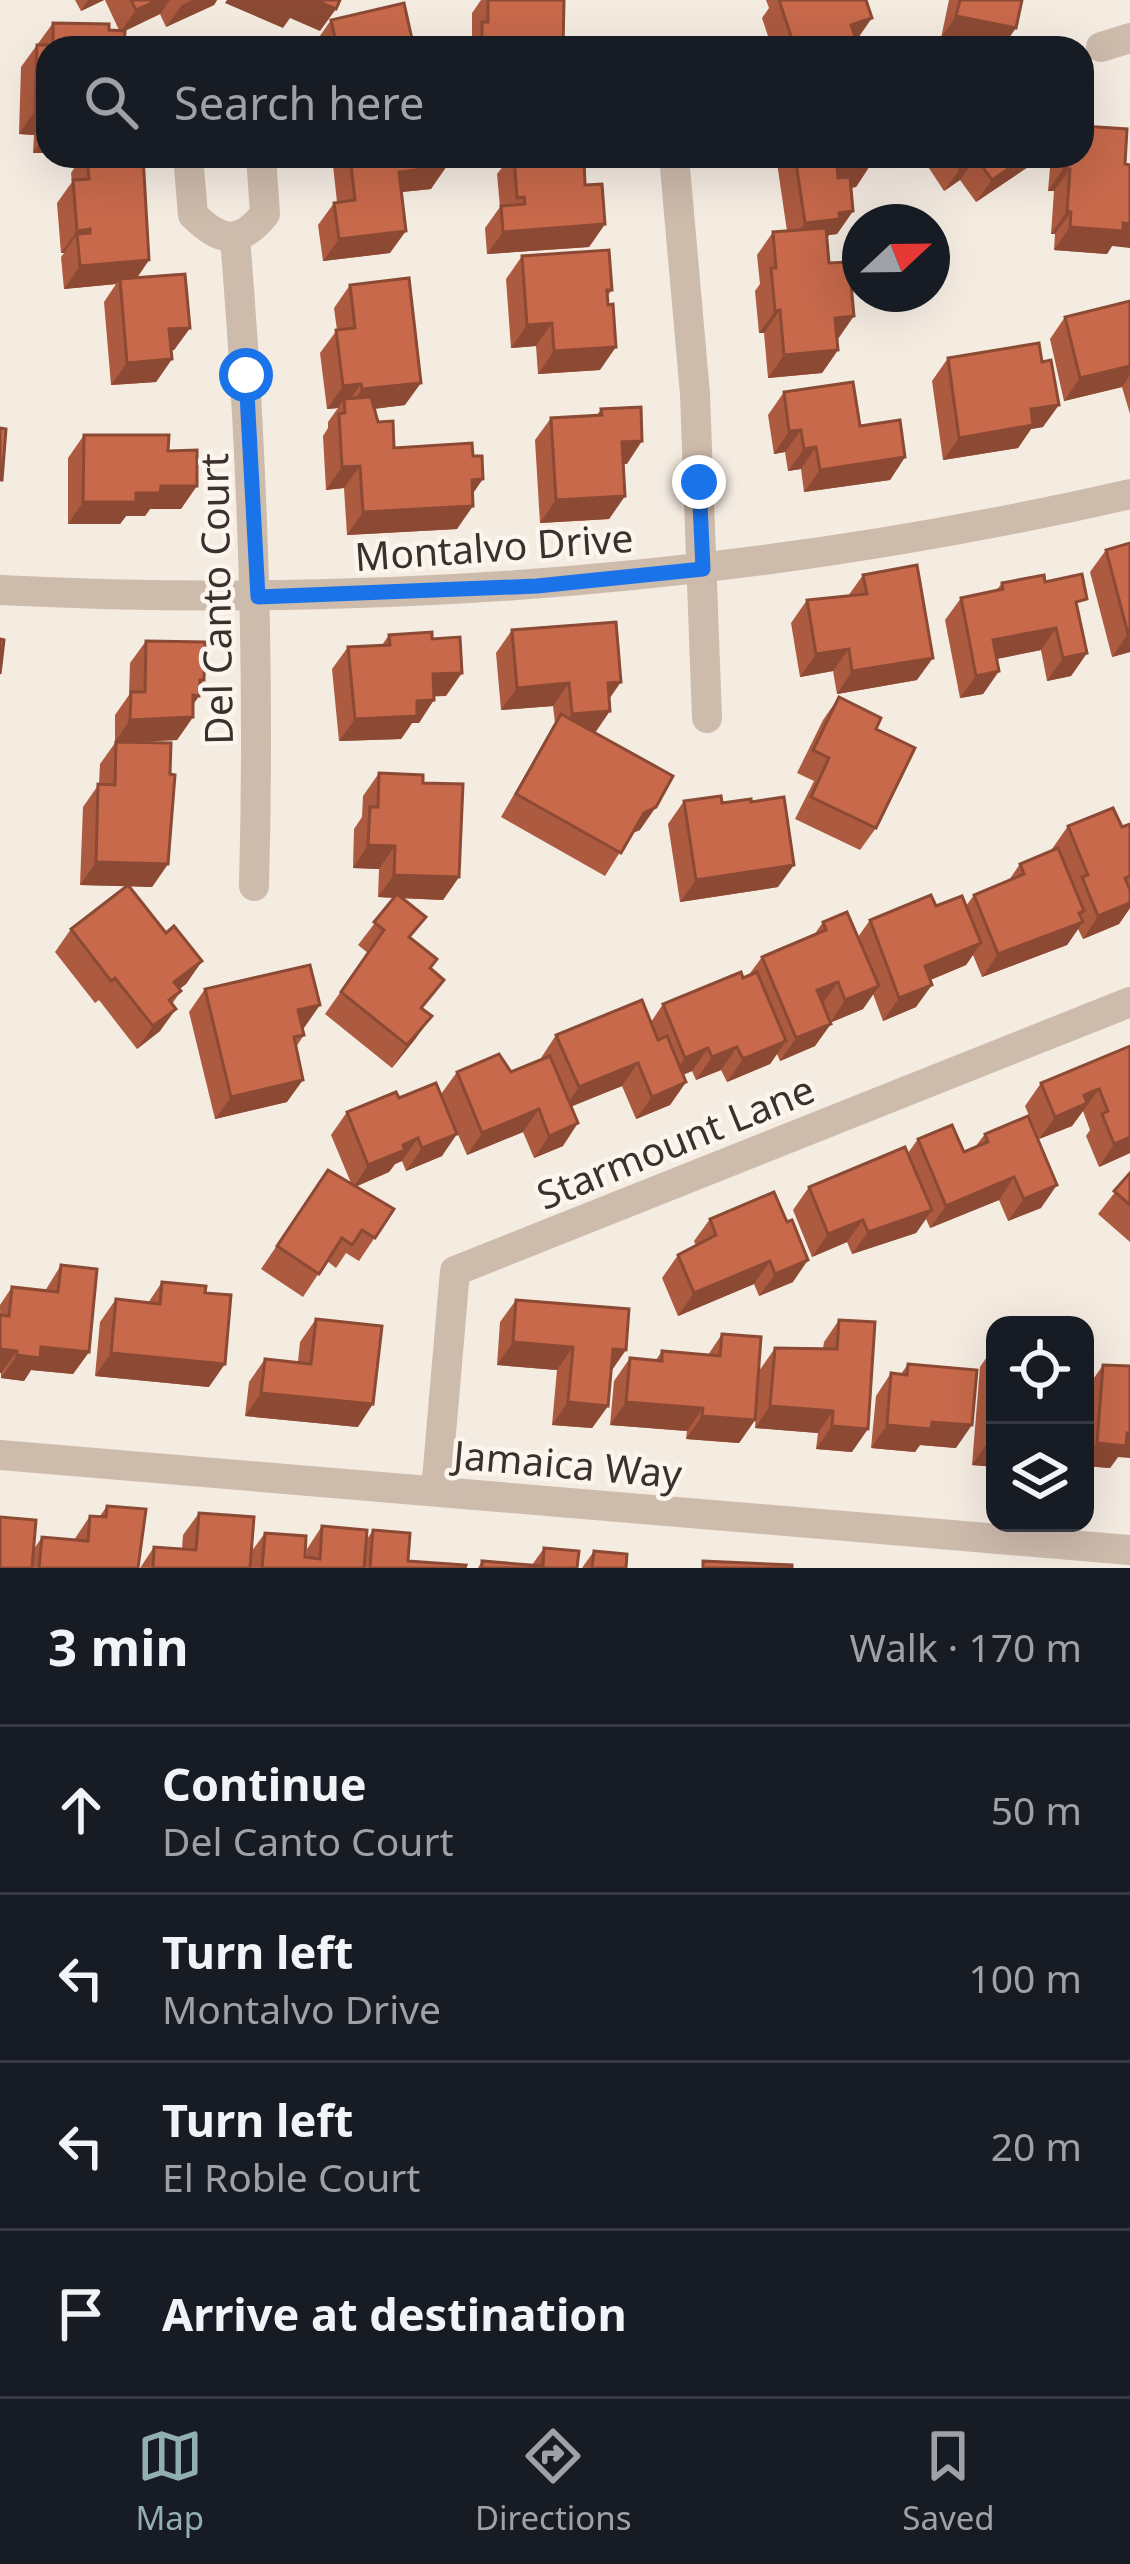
<!DOCTYPE html>
<html lang="en">
<head>
<meta charset="utf-8">
<style>
  :root { --surface:#171b24; --page:#242831; --text:#f1f3f6; --muted:#9ea1a6; --line:#363941; --accent:#92aeb2 }
  body { margin:0; font-family:"Noto Sans",sans-serif; background:var(--page); color:var(--text) }
  .controls { position:absolute; right:36px; bottom:36px; display:grid; overflow:hidden; border-radius:24px; box-shadow:0 12px 48px #0002 }
  .controls button { width:108px; height:108px; display:grid; place-items:center; padding:0; border:0; border-bottom:3px solid var(--line); background:var(--surface); color:var(--text); font:60px sans-serif }
  .compass { position:absolute; left:842px; top:204px; width:108px; height:108px; border-radius:50%; background:var(--surface); box-shadow:0 12px 48px #0002; rotate:68deg }
  .stop { position:absolute; width:36px; height:36px; margin:-27px; border:9px solid #1a73e8; border-radius:50%; background:#fff }
  .stop.end { background:#1a73e8; border-color:#fff; box-shadow:0 3px 12px #0008 }
  .list { margin:0; padding:0; list-style:none }
  h2 { display:flex; justify-content:space-between; align-items:center; height:156px; margin:0; padding:0 48px; font-size:51px }
  h2 small { font-size:39px; font-weight:400; color:var(--muted) }
  .list li { display:grid; grid-template-columns:78px 1fr auto; gap:36px; align-items:center; box-sizing:border-box; height:168px; padding:0 48px; border-top:3px solid var(--line) }
  .list b { display:block; font-size:45px; white-space:nowrap }
  .list p { margin:0; font-size:39px; white-space:nowrap; color:var(--muted) }
  .list em { font-size:39px; font-style:normal; color:var(--muted) }
  .icon { flex:none; width:66px; height:66px; fill:none; stroke:currentColor; stroke-width:2; stroke-linecap:round; stroke-linejoin:round }
  .map { position:relative; flex:none; width:1130px; height:1568px; overflow:hidden }
  .search { position:absolute; background:var(--surface); box-shadow:0 12px 48px #0002; left:36px; right:36px; top:36px; height:132px; display:flex; align-items:center; gap:30px; box-sizing:border-box; padding:0 42px; border-radius:36px; color:var(--muted); font-size:45px }
  .sheet { height:828px; background:var(--surface) }
  nav { display:flex; justify-content:space-around; align-items:center; box-sizing:border-box; height:168px; border-top:3px solid var(--line); background:var(--surface); font-size:33px; color:var(--muted) }
  nav a { display:grid; justify-items:center; gap:6px }
  nav .on { color:var(--accent) }
  .map>svg:first-child { display:block }
  .lines { fill:none; stroke-linecap:round; stroke-linejoin:round }
  .minor { stroke:#cdbbac; stroke-width:30 }
  .wall { fill:#ac5a40 }
  .shaded-wall { fill:#8c4a34 }
  .building { fill:#c8694b; stroke:#8c4a34; stroke-width:3 }
  .route { stroke:#1a73e8; stroke-width:15 }
  .labels { text-anchor:middle; dominant-baseline:central; stroke-width:9; stroke-linejoin:round; paint-order:stroke }
  .street-label { font-size:39px; fill:#3b302b; stroke:#fbf5ee }
</style>
</head>
<body>
<div class="map">
<svg width="1130" height="1568" viewBox="0 0 1130 1568">
  <rect width="100%" height="100%" fill="#f4ebe1"/>
  <g class="lines">
    <g class="minor">
      <polyline points="1101,47 1130,38"/>
      <path d="M 188,156 L 193,215 C 221,242 239,246 265,214 L 261,156"/>
      <polyline points="674,156 695,394 707,718"/>
      <path d="M 235,238 C 253,457 260,666 254,886"/>
      <path d="M 0,590 C 380,609 759,579 1130,494"/>
      <polyline points="0,1455 1130,1550"/>
      <polyline points="436,1491 455,1271 1130,1002"/>
    </g>
  </g>
  <g class="wall">
    <polygon points="75,0 104,0 81,11"/>
    <polygon points="105,0 217,0 214,5 166,27 160,14 125,31 48,48 48,153 33,153 34,135 19,134 21,67 53,23 119,30"/>
    <polygon points="481,0 564,0 563,48 466,48 466,44 472,36 472,13"/>
    <polygon points="766,0 866,0 856,40 859,48 772,48 762,18 769,8"/>
    <polygon points="948,0 1022,0 941,38 949,0"/>
    <polygon points="331,20 414,48 316,48 315,43"/>
    <polygon points="82,156 143,156 149,260 137,278 190,328 174,350 171,350 172,359 156,382 111,385 104,302 116,284 64,289 61,257 64,253 61,253 57,203 72,182 71,173"/>
    <polygon points="332,156 445,156 431,189 401,192 390,253 323,261 318,225 334,203 337,202"/>
    <polygon points="504,156 593,156 584,171 585,185 605,224 589,247 487,254 485,228 500,207 497,174 504,165"/>
    <polygon points="776,156 871,156 871,164 856,187 851,188 853,211 837,234 829,235 827,239 838,339 838,350 822,373 768,378 764,333 759,333 755,291 760,284 757,255 773,232 787,231"/>
    <polygon points="921,156 1037,156 1031,165 976,202 960,180 944,191"/>
    <polygon points="1051,156 1082,156 1112,246 1107,254 1054,250 1055,234 1051,234 1054,191 1048,191"/>
    <polygon points="522,256 612,290 608,295 600,370 538,374 536,346 511,348 506,279"/>
    <polygon points="350,285 405,405 374,409 378,422 394,448 472,494 457,529 347,535 344,488 326,490 323,436 328,428 328,422 338,408 327,409 320,353 337,330 334,308"/>
    <polygon points="1130,301 1130,414 1122,387 1064,401 1050,339 1065,317"/>
    <polygon points="948,358 1043,427 1031,429 1018,448 943,460 932,381"/>
    <polygon points="784,392 860,426 905,457 890,480 804,492 801,469 788,471 785,452 774,454 768,415"/>
    <polygon points="601,409 627,464 623,464 625,496 609,519 540,523 535,440 551,418 597,415"/>
    <polygon points="84,435 168,451 181,509 150,509 145,516 126,516 120,524 68,524 68,458"/>
    <polygon points="1130,543 1130,652 1112,657 1090,572 1106,550"/>
    <polygon points="863,575 917,680 837,694 833,671 800,677 791,623 807,600 848,596"/>
    <polygon points="1045,582 1078,612 1087,653 1071,676 1047,681 1041,650 996,659 999,671 983,694 960,698 945,620 961,598 996,591 1002,583"/>
    <polygon points="512,630 609,698 595,732 640,830 632,833 605,876 501,817 555,723 553,706 501,710 496,653"/>
    <polygon points="389,635 432,639 446,696 434,696 419,723 412,723 401,739 339,741 332,669 348,647 382,645"/>
    <polygon points="146,641 204,680 200,686 199,696 193,704 193,717 177,740 131,742 168,864 152,887 130,886 166,933 202,961 186,984 179,989 181,991 172,1004 160,1031 137,1049 99,1000 95,1003 55,952 71,929 126,886 80,885 83,807 99,784 100,764 115,743 115,715 129,695 130,663"/>
    <polygon points="839,697 876,729 876,828 860,850 795,819 814,781 797,773 823,720"/>
    <polygon points="379,773 423,783 459,877 443,900 402,898 411,938 430,968 416,1038 392,1068 325,1014 368,953 358,945 394,898 378,897 379,869 353,868 354,829 362,817 363,796"/>
    <polygon points="684,801 751,802 778,887 680,902 668,824"/>
    <polygon points="1130,824 1130,908 1119,924 1083,939 1078,929 1067,945 982,977 973,955 966,965 930,980 916,1007 883,1021 873,994 863,1009 831,1022 815,1046 780,1061 777,1054 770,1064 727,1082 721,1070 696,1080 692,1071 683,1075 686,1082 670,1105 636,1119 622,1086 571,1106 563,1146 534,1158 523,1132 467,1155 456,1130 442,1156 406,1171 402,1161 395,1164 389,1172 356,1186 394,1209 359,1261 346,1253 336,1268 327,1261 303,1297 261,1269 328,1170 351,1183 331,1135 347,1112 399,1098 441,1094 457,1072 511,1072 541,1059 541,1058 556,1035 651,1022 663,1004 748,976 762,957 814,935 823,922 858,937 870,920 936,906 966,906 974,895 1009,880 1020,864 1053,851 1052,849 1068,826 1122,827"/>
    <polygon points="205,989 320,1005 302,1028 304,1035 296,1047 287,1102 215,1119 189,1012"/>
    <polygon points="1130,1046 1130,1153 1099,1167 1086,1136 1090,1130 1083,1111 1072,1126 1039,1139 1025,1106 1041,1083"/>
    <polygon points="985,1134 1041,1208 1008,1221 999,1200 930,1228 926,1219 916,1233 852,1254 847,1242 812,1257 793,1210 809,1187 908,1153 918,1139 964,1152 975,1147"/>
    <polygon points="1130,1173 1130,1242 1098,1214"/>
    <polygon points="774,1192 793,1282 759,1296 754,1284 678,1316 662,1278 678,1255 696,1246 694,1241 710,1219"/>
    <polygon points="61,1265 89,1352 73,1374 31,1370 24,1381 1,1378 0,1305 12,1287 45,1291"/>
    <polygon points="162,1282 209,1387 95,1376 100,1322 116,1299 148,1303"/>
    <polygon points="516,1300 611,1371 608,1406 592,1428 552,1425 557,1370 497,1365 500,1322"/>
    <polygon points="316,1319 358,1427 245,1416 249,1382 265,1359 298,1362 300,1342"/>
    <polygon points="839,1320 852,1452 816,1449 818,1433 755,1428 759,1371 775,1348 823,1349 824,1342"/>
    <polygon points="722,1334 755,1420 739,1443 686,1439 687,1431 610,1425 614,1381 630,1358 656,1360 662,1351 708,1355"/>
    <polygon points="995,1345 995,1467 972,1465 980,1367"/>
    <polygon points="908,1364 956,1448 920,1445 915,1452 871,1448 876,1396 891,1373 901,1374"/>
    <polygon points="1103,1365 1118,1457 1110,1468 1085,1466 1087,1388"/>
    <polygon points="107,1506 138,1568 0,1568 34,1549 42,1537 74,1540 90,1516 100,1516"/>
    <polygon points="199,1513 251,1552 265,1533 306,1558 307,1549 322,1526 367,1539 373,1530 408,1561 465,1568 140,1568 154,1547 182,1549 183,1535"/>
    <polygon points="544,1548 577,1568 478,1568 482,1561 532,1565"/>
    <polygon points="594,1551 592,1568 582,1568"/>
  </g>
  <g class="shaded-wall">
    <polygon points="88,0 104,0 81,11"/>
    <polygon points="158,0 170,0 160,14 120,33 136,10"/>
    <polygon points="192,0 217,0 214,5 166,27 182,5"/>
    <polygon points="227,0 315,0 336,9 320,31 290,18 283,28 225,3"/>
    <polygon points="956,16 1016,28 1002,48 986,48 941,38"/>
    <polygon points="872,18 856,41 851,25"/>
    <polygon points="35,111 48,112 48,114 34,135 19,134"/>
    <polygon points="48,131 48,153 33,153"/>
    <polygon points="1027,156 1037,156 1031,165 976,202 992,180"/>
    <polygon points="976,158 960,180 944,191 960,169"/>
    <polygon points="871,164 856,187 821,190 837,167"/>
    <polygon points="447,166 431,189 383,194 399,172"/>
    <polygon points="1064,168 1070,169 1054,191 1048,191"/>
    <polygon points="853,211 837,234 829,235 824,242 789,245 805,223 839,213"/>
    <polygon points="1067,211 1071,212 1055,234 1051,234"/>
    <polygon points="1123,223 1130,224 1130,248 1112,246 1107,254 1054,250 1070,227"/>
    <polygon points="605,224 589,247 487,254 503,232"/>
    <polygon points="90,229 78,246 77,234 64,253 61,253 77,231"/>
    <polygon points="406,231 390,253 323,261 339,239"/>
    <polygon points="149,260 133,283 120,279 116,284 64,289 80,266"/>
    <polygon points="780,310 764,333 759,333 775,311"/>
    <polygon points="854,316 838,339 819,340 835,318"/>
    <polygon points="552,323 536,346 511,348 527,325"/>
    <polygon points="190,328 174,350 153,352 169,329"/>
    <polygon points="616,347 600,370 538,374 554,351"/>
    <polygon points="838,350 822,373 768,378 784,355"/>
    <polygon points="172,359 156,382 111,385 127,363"/>
    <polygon points="1130,366 1130,375 1122,387 1064,401 1080,378"/>
    <polygon points="421,383 405,405 346,412 362,389"/>
    <polygon points="361,384 345,407 344,399 338,408 327,409 343,386"/>
    <polygon points="1059,405 1043,427 1031,429 1018,448 943,460 959,438 1031,409"/>
    <polygon points="801,430 785,452 774,454 789,431"/>
    <polygon points="642,441 627,464 606,465 622,442"/>
    <polygon points="816,447 801,469 788,471 804,449"/>
    <polygon points="905,457 890,480 804,492 820,470"/>
    <polygon points="360,466 344,488 326,490 342,467"/>
    <polygon points="483,479 467,502 472,480"/>
    <polygon points="161,486 197,486 181,509 150,509 145,516 126,516 120,524 68,524 83,502 136,493"/>
    <polygon points="625,496 609,519 540,523 556,500"/>
    <polygon points="473,506 457,529 347,535 363,512"/>
    <polygon points="1056,628 1041,650 977,663 993,640"/>
    <polygon points="1128,634 1130,634 1130,652 1112,657"/>
    <polygon points="849,649 833,671 800,677 816,654"/>
    <polygon points="1087,653 1071,676 1047,681 1063,658"/>
    <polygon points="933,658 917,680 837,694 852,671"/>
    <polygon points="999,671 983,694 960,698 976,676"/>
    <polygon points="462,673 446,696 418,697 433,674"/>
    <polygon points="621,682 605,705 608,683"/>
    <polygon points="569,683 553,706 501,710 517,688"/>
    <polygon points="193,695 199,696 184,718 193,717 177,740 114,743 130,720"/>
    <polygon points="434,700 419,723 412,723 401,739 339,741 355,719 417,701"/>
    <polygon points="610,711 595,733 556,736 572,714"/>
    <polygon points="656,807 640,830 628,835 644,813"/>
    <polygon points="368,845 395,846 379,869 353,868"/>
    <polygon points="96,862 168,864 152,887 80,885"/>
    <polygon points="794,865 778,887 680,902 696,880"/>
    <polygon points="394,875 459,877 443,900 378,897"/>
    <polygon points="1130,903 1130,908 1119,924 1083,939 1098,916"/>
    <polygon points="1084,911 1074,925 1083,922 1067,945 982,977 998,954"/>
    <polygon points="981,943 966,965 909,989 925,966"/>
    <polygon points="202,961 186,984 158,1005 174,982"/>
    <polygon points="838,982 822,1004 817,990"/>
    <polygon points="932,985 916,1007 883,1021 899,998"/>
    <polygon points="879,986 863,1009 830,1023 845,1000"/>
    <polygon points="320,1005 304,1028 282,1033 298,1010"/>
    <polygon points="176,1009 160,1031 137,1049 153,1026"/>
    <polygon points="432,1016 416,1038 392,1068 407,1045"/>
    <polygon points="831,1024 815,1046 780,1061 796,1038"/>
    <polygon points="786,1041 770,1064 727,1082 743,1059"/>
    <polygon points="737,1047 721,1070 696,1080 712,1057"/>
    <polygon points="708,1048 692,1071 670,1080 685,1058"/>
    <polygon points="638,1063 622,1086 563,1110 579,1087"/>
    <polygon points="303,1080 287,1102 215,1119 231,1097"/>
    <polygon points="686,1082 670,1105 636,1119 652,1097"/>
    <polygon points="1099,1089 1072,1126 1039,1139 1055,1117 1084,1095"/>
    <polygon points="539,1109 523,1132 467,1155 482,1133"/>
    <polygon points="578,1123 563,1146 534,1158 549,1136"/>
    <polygon points="457,1134 442,1156 406,1171 422,1148"/>
    <polygon points="1130,1137 1130,1153 1099,1167 1114,1144"/>
    <polygon points="418,1138 402,1161 395,1164 389,1172 353,1188 368,1165 403,1145"/>
    <polygon points="1014,1177 999,1200 930,1228 946,1206"/>
    <polygon points="1057,1185 1041,1208 1008,1221 1024,1199"/>
    <polygon points="932,1210 916,1233 852,1254 868,1232"/>
    <polygon points="863,1220 847,1242 812,1257 828,1234"/>
    <polygon points="808,1260 793,1282 759,1296 775,1274"/>
    <polygon points="770,1261 754,1284 678,1316 694,1293"/>
    <polygon points="513,1342 573,1347 557,1370 497,1365"/>
    <polygon points="41,1347 89,1352 73,1374 31,1370 24,1381 1,1378 17,1355"/>
    <polygon points="0,1349 17,1351 1,1373 0,1373"/>
    <polygon points="613,1349 626,1350 610,1373"/>
    <polygon points="111,1353 225,1364 209,1387 95,1376"/>
    <polygon points="261,1393 373,1404 358,1427 245,1416"/>
    <polygon points="568,1402 608,1406 592,1428 552,1425"/>
    <polygon points="626,1402 703,1408 687,1431 610,1425"/>
    <polygon points="770,1406 833,1411 818,1433 755,1428"/>
    <polygon points="702,1416 755,1420 739,1443 686,1439"/>
    <polygon points="932,1422 972,1425 956,1448 920,1445 915,1452 871,1448 887,1425"/>
    <polygon points="832,1426 868,1429 852,1452 816,1449"/>
    <polygon points="1127,1433 1130,1434 1130,1458 1118,1457 1110,1468 1085,1466 1085,1460 1097,1443"/>
    <polygon points="988,1442 995,1443 995,1467 972,1465"/>
  </g>
  <g class="building">
    <polygon points="131,0 158,0 136,10"/>
    <polygon points="315,0 340,0 336,9"/>
    <polygon points="488,0 564,0 563,48 482,48 482,22 488,22"/>
    <polygon points="779,0 866,0 872,18 851,25 859,48 795,48"/>
    <polygon points="960,0 1022,0 1016,28 956,16"/>
    <polygon points="404,3 414,48 333,48 337,47 331,20"/>
    <polygon points="53,23 109,24 109,30 125,31 124,48 48,48 48,112 35,111 37,45 53,45"/>
    <polygon points="1082,126 1127,129 1125,164 1130,165 1130,224 1123,223 1123,231 1070,227 1071,212 1067,211 1070,169 1064,168 1065,156 1082,156"/>
    <polygon points="87,156 143,156 149,260 80,266 77,234 90,233 90,229 77,231 73,180 89,179"/>
    <polygon points="350,156 445,156 447,166 399,172 406,231 339,239 334,203 355,200"/>
    <polygon points="514,156 593,156 593,158 584,159 585,185 602,184 605,224 503,232 501,206 525,204 524,197 517,198"/>
    <polygon points="795,156 871,156 871,164 837,167 838,178 850,177 853,211 839,213 840,219 805,223"/>
    <polygon points="952,156 1027,156 992,180 976,158 960,169"/>
    <polygon points="826,228 829,263 849,262 854,316 835,318 838,350 784,355 780,310 775,311 771,268 776,268 773,232"/>
    <polygon points="609,250 612,290 607,290 608,305 613,304 616,347 554,351 552,323 527,325 522,256"/>
    <polygon points="185,274 190,328 169,329 172,359 127,363 120,279"/>
    <polygon points="409,278 421,383 362,389 361,384 343,386 336,330 355,328 350,285"/>
    <polygon points="1130,301 1130,366 1080,378 1065,317"/>
    <polygon points="1039,343 1042,362 1051,360 1059,405 1031,409 1033,425 959,438 948,358"/>
    <polygon points="853,382 860,426 900,420 905,457 820,470 816,447 804,449 801,430 789,431 784,392"/>
    <polygon points="371,397 378,422 393,421 394,448 472,443 473,456 482,456 483,479 472,480 473,506 363,512 360,466 342,467 339,414 345,413 344,399"/>
    <polygon points="641,407 642,441 622,442 625,496 556,500 551,418 602,415 601,409"/>
    <polygon points="0,428 6,429 2,480 0,480"/>
    <polygon points="84,435 169,435 168,451 197,450 197,486 161,486 160,493 136,493 136,502 83,502"/>
    <polygon points="1130,543 1130,634 1128,634 1106,550"/>
    <polygon points="917,565 933,658 852,671 849,649 816,654 807,600 867,594 863,575"/>
    <polygon points="1082,574 1087,599 1076,602 1087,653 1063,658 1056,628 993,640 999,671 976,676 961,598 1003,589 1002,583 1044,575 1045,582"/>
    <polygon points="616,622 621,682 608,683 610,711 572,714 569,683 517,688 512,630"/>
    <polygon points="432,632 432,639 460,637 462,673 433,674 434,700 417,701 417,716 355,719 348,647 390,645 389,635"/>
    <polygon points="0,639 4,640 0,674"/>
    <polygon points="146,641 205,642 204,680 200,680 199,696 193,695 193,717 130,720 131,692 145,692"/>
    <polygon points="839,697 881,718 876,729 915,748 876,828 811,797 829,758 813,750"/>
    <polygon points="561,714 673,776 656,807 644,813 621,853 516,794"/>
    <polygon points="116,742 171,743 170,774 175,775 168,864 96,862 98,784 115,785"/>
    <polygon points="379,773 423,775 423,783 463,784 459,877 394,875 395,846 368,845 370,807 378,807"/>
    <polygon points="721,796 722,803 751,799 751,802 784,797 794,865 696,880 684,801"/>
    <polygon points="1113,808 1122,827 1130,824 1130,876 1125,878 1130,890 1130,903 1098,916 1082,877 1088,875 1068,826"/>
    <polygon points="1058,848 1084,911 1079,913 1083,922 998,954 974,895 1024,874 1020,864"/>
    <polygon points="128,885 166,933 174,926 202,961 174,982 181,991 169,1000 176,1009 153,1026 115,978 111,981 71,929"/>
    <polygon points="397,894 426,917 409,937 437,959 430,968 444,980 421,1008 432,1016 407,1045 341,992 384,930 374,922"/>
    <polygon points="931,895 936,906 962,896 981,943 925,966 932,985 899,998 870,920"/>
    <polygon points="847,912 879,986 845,1000 838,982 817,990 831,1024 796,1038 762,957 826,930 823,922"/>
    <polygon points="310,965 320,1005 298,1010 304,1035 294,1037 303,1080 231,1097 205,989"/>
    <polygon points="741,972 743,978 757,972 786,1041 743,1059 737,1047 712,1057 708,1048 685,1058 663,1004"/>
    <polygon points="642,1000 658,1040 667,1036 686,1082 652,1097 638,1063 579,1087 556,1035"/>
    <polygon points="1130,1046 1130,1137 1114,1144 1102,1114 1108,1111 1099,1089 1084,1095 1087,1103 1055,1117 1041,1083"/>
    <polygon points="499,1054 511,1072 550,1056 578,1123 549,1136 539,1109 482,1133 457,1072"/>
    <polygon points="436,1083 457,1134 422,1148 418,1138 403,1145 405,1150 368,1165 347,1112 396,1092 399,1098"/>
    <polygon points="1028,1116 1057,1185 1024,1199 1014,1177 946,1206 918,1139 952,1125 964,1152 988,1142 985,1134"/>
    <polygon points="905,1147 932,1210 868,1232 863,1220 828,1234 809,1187"/>
    <polygon points="328,1170 394,1209 375,1238 362,1230 352,1245 342,1238 319,1274 277,1246"/>
    <polygon points="1130,1173 1130,1205 1114,1191"/>
    <polygon points="774,1192 787,1222 792,1220 808,1260 775,1274 770,1261 694,1293 678,1255 716,1235 710,1219"/>
    <polygon points="61,1265 97,1269 89,1352 41,1347 40,1358 17,1355 17,1351 0,1349 0,1315 9,1316 12,1287 58,1292"/>
    <polygon points="162,1282 206,1286 205,1293 231,1295 225,1364 111,1353 116,1299 160,1304"/>
    <polygon points="516,1300 629,1309 626,1350 613,1349 608,1406 568,1402 573,1347 513,1342"/>
    <polygon points="316,1319 382,1326 373,1404 261,1393 265,1359 311,1364"/>
    <polygon points="839,1320 875,1322 868,1429 832,1426 833,1411 770,1406 775,1348 837,1349"/>
    <polygon points="722,1334 761,1337 755,1420 702,1416 703,1408 626,1402 630,1358 662,1361 662,1351 720,1356"/>
    <polygon points="995,1353 995,1443 988,1442"/>
    <polygon points="908,1364 977,1370 972,1425 932,1422 931,1429 887,1425 891,1373 907,1375"/>
    <polygon points="1103,1365 1130,1366 1130,1434 1127,1433 1126,1446 1097,1443"/>
    <polygon points="107,1506 146,1509 138,1568 39,1568 42,1537 88,1541 90,1516 106,1517"/>
    <polygon points="199,1513 254,1517 250,1568 153,1568 154,1547 196,1550"/>
    <polygon points="0,1517 36,1520 32,1568 0,1568"/>
    <polygon points="322,1526 367,1530 364,1568 262,1568 265,1533 306,1536 305,1557 320,1559"/>
    <polygon points="373,1530 410,1533 408,1561 466,1565 465,1568 370,1568"/>
    <polygon points="544,1548 579,1551 577,1568 482,1568 482,1561 543,1566"/>
    <polygon points="594,1551 627,1554 626,1568 592,1568"/>
    <polygon points="703,1561 792,1565 792,1568 703,1568"/>
  </g>
  <g class="lines">
    <polyline class="route" points="246,375 258,597 537,586 703,569 699,482"/>
  </g>
  <g class="labels">
    <g class="street-label">
      <text transform="translate(494 546) rotate(-4)">Montalvo Drive</text>
      <text transform="translate(215 599) rotate(-91)">Del Canto Court</text>
      <text transform="translate(675 1141) rotate(-22)">Starmount Lane</text>
      <text transform="translate(568 1463) rotate(5)">Jamaica Way</text>
    </g>
  </g>
</svg>
<div class="controls">
<button><svg class="icon" aria-label="locate" viewBox="0 0 24 24"><circle cx="12" cy="12" r="6"/><path d="M12 2v4M12 18v4M2 12h4M18 12h4"/></svg></button>
<button><svg class="icon" aria-label="layers" viewBox="0 0 24 24"><path d="M12 4l9 5-9 5-9-5zM3 14l9 5 9-5"/></svg></button>
</div>
<svg class="compass" viewBox="-18 -18 36 36"><path d="M0-13l5 13h-10z" fill="#e53935"/><path d="M0 13l5-13h-10z" fill="#9ea1a6"/></svg>
<div class="stop" style="left:246px;top:375px"></div>
<div class="stop end" style="left:699px;top:482px"></div>
<div class="search"><svg class="icon" aria-label="search" viewBox="0 0 24 24"><circle cx="10" cy="10" r="6"/><path d="M15 15l6 6"/></svg>Search here</div>
</div>
<section class="sheet">
<h2>3 min<small>Walk · 170 m</small></h2>
<ul class="list">
<li><svg class="icon" aria-label="ahead" viewBox="0 0 24 24"><path d="M12 20V5M6 11l6-6 6 6"/></svg><div><b>Continue</b><p>Del Canto Court</p></div><em>50 m</em></li>
<li><svg class="icon" aria-label="left" viewBox="0 0 24 24"><path d="M17 20v-9H6M10 6l-5 5 5 5"/></svg><div><b>Turn left</b><p>Montalvo Drive</p></div><em>100 m</em></li>
<li><svg class="icon" aria-label="left" viewBox="0 0 24 24"><path d="M17 20v-9H6M10 6l-5 5 5 5"/></svg><div><b>Turn left</b><p>El Roble Court</p></div><em>20 m</em></li>
<li><svg class="icon" aria-label="arrive" viewBox="0 0 24 24"><path d="M6 21V4h12l-3 4 3 4H6"/></svg><div><b>Arrive at destination</b></div></li>
</ul>
</section>
<nav>
<a class="on"><svg class="icon" aria-label="map" viewBox="0 0 24 24"><path d="M3 6l6-2 6 2 6-2v14l-6 2-6-2-6 2zM9 4v14M15 6v14"/></svg>Map</a>
<a><svg class="icon" aria-label="directions" viewBox="0 0 24 24"><path d="M12 3l9 9-9 9-9-9zM9 14v-3h6M13 9l2 2-2 2"/></svg>Directions</a>
<a><svg class="icon" aria-label="saved" viewBox="0 0 24 24"><path d="M7 4h10v16l-5-4-5 4z"/></svg>Saved</a>
</nav>
</body>
</html>
